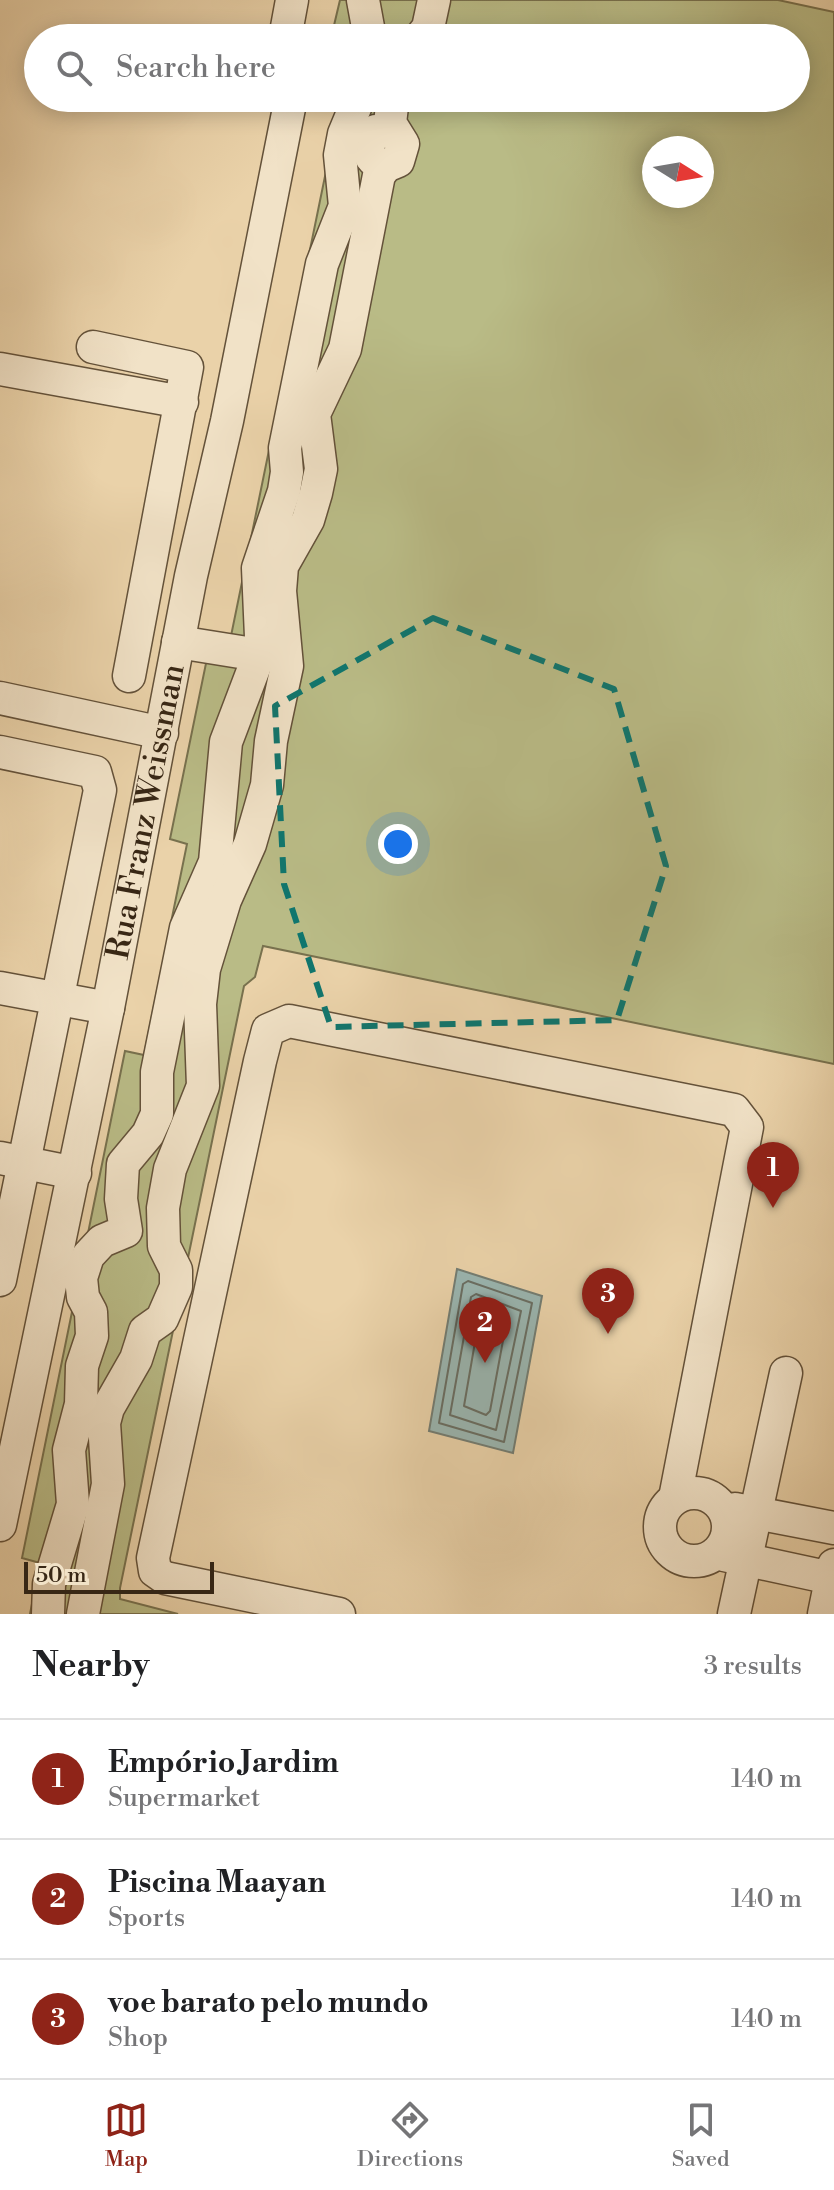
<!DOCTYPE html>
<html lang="en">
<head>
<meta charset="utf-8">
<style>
  :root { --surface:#fff; --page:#f2f2f2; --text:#202124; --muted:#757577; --line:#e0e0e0; --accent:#8f2418 }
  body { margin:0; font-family:"Libre Bodoni",serif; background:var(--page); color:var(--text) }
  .compass { position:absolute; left:642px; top:136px; width:72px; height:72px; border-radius:50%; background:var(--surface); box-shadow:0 4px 20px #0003; rotate:101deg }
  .scale { position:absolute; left:24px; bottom:20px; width:190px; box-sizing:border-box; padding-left:8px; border:4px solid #382715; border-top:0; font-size:22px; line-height:28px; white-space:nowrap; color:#382715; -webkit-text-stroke:6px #f1e2c7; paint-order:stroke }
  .you { position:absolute; left:398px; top:844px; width:28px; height:28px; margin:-20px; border:6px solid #fff; border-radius:50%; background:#1a73e8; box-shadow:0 0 0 12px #1a73e833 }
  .badge { display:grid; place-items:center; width:52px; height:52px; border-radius:50%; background:var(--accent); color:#fff; font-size:26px; font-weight:700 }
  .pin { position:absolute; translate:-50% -66px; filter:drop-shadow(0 2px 4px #0008) }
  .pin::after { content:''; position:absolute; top:42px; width:28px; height:24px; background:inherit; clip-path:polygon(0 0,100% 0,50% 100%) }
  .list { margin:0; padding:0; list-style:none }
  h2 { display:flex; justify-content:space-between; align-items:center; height:104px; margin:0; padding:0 32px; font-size:34px }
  h2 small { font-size:26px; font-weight:400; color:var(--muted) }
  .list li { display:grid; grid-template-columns:52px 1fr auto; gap:24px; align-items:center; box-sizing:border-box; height:120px; padding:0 32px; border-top:2px solid var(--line) }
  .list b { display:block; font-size:30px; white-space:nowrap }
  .list p { margin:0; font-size:26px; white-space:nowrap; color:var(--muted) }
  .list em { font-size:26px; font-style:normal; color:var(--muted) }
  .icon { flex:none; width:44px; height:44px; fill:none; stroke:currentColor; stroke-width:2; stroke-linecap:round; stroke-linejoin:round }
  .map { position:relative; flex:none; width:834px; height:1614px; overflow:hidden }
  .search { position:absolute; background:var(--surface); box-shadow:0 4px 20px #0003; left:24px; right:24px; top:24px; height:88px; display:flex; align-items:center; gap:20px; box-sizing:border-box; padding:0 28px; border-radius:44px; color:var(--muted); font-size:30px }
  .sheet { height:464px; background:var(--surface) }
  nav { display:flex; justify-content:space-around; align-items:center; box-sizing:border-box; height:112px; border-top:2px solid var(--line); background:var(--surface); font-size:22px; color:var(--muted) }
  nav a { display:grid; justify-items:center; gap:4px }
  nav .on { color:var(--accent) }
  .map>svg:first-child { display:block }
  .green { fill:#b9bb86; stroke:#78714e; stroke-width:2; fill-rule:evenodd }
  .water { fill:#9ab6b1; stroke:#737d73; stroke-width:2 }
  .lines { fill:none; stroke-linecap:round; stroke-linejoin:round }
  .shore { stroke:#696e63; stroke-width:2 }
  .minor-casing { stroke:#64523a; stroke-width:35 }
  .minor { stroke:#f1e2c7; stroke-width:32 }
  .marked { fill:none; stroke:#0f766e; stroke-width:6; stroke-dasharray:16 10; stroke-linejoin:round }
  .labels { text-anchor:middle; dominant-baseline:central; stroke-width:6; stroke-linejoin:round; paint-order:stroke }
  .street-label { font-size:32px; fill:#382715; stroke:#f1e2c7 }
</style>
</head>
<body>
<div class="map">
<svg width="834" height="1614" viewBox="0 0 834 1614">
  <rect width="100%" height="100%" fill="#ead2a9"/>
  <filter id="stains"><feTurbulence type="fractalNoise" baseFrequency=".0025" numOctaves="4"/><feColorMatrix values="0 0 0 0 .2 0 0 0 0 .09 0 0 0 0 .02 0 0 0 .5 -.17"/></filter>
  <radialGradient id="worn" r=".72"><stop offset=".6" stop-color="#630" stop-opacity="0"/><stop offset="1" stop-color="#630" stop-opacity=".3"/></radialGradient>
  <path class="green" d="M 340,0 L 778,0 L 834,12 L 834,1064 L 263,946 L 255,977 L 244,986 L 120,1588 L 120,1599 L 178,1614 L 30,1614 L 40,1563 L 22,1558 L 125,1051 L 144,1055 L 187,844 L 170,839 L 212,634 L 231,636 L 341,98 L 796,98 L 796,38 L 331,38 ZM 654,148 L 702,148 L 702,196 L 654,196 Z"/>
  <polygon class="water" points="457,1269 542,1296 513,1453 429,1431"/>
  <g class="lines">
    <g class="shore">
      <polygon points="468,1281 532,1303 504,1442 439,1423 463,1284"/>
      <polygon points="476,1294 521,1311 496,1430 450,1415 471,1297"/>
      <polygon points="485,1310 507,1319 490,1411 486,1415 464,1406 480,1313"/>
    </g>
    <g class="minor-casing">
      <g id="minor">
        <polyline points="363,0 370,38"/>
        <polyline points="285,38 292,0"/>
        <polyline points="420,38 428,28 434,0"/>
        <path d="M 386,166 C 371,162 368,156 368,140 L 376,131 L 394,132"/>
        <polyline points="93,347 187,367 129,676"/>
        <polyline points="0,369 182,402"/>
        <polyline points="178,642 259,655"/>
        <polyline points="0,698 162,733"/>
        <polyline points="0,752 95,772 100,790 0,1280"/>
        <polyline points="0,988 108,1008"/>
        <polyline points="0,1158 75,1173"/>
        <circle cx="694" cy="1527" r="34"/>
        <polyline points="735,1509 834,1528"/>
        <path id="s1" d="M 0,1525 L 108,1008 L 191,576 L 227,421 L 291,98"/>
        <polyline points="724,1555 831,1578"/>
        <polyline points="48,1614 49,1584 73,1504 69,1450 81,1404 82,1366 92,1336 91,1312 83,1297 81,1278 88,1256 102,1241 126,1231 121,1199 123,1164 148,1134 157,1114 157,1072 186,928 215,862 226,742 259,655 261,637 258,568 284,491 287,472 285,448 322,264 345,206 340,155 344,134 359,98"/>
        <polyline points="83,1614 108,1484 104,1423 108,1408 136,1359 145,1331 162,1319 176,1287 176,1270 164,1246 163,1208 170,1169 203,1086 200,1004 204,969 225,900 250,844 267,785 271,741 287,666 280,591 282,566 308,520 316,493 321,469 314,414 345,349 379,175 386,166 398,161 403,144 390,123 393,98"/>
        <polyline points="339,1614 165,1578 155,1571 153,1558 260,1061 268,1030 289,1021 734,1110 747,1127 675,1498"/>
        <polyline points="734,1614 786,1373"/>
        <polyline points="824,1614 834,1565"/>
      </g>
    </g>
    <use href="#minor" class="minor"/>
  </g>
  <path class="marked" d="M 433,618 L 614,689 L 666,866 L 617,1020 L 331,1027 L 284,884 L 275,706 Z"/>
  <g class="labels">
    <g class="street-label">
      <text stroke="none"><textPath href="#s1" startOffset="728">Rua Franz Weissman</textPath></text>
    </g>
  </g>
  <rect width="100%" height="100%" filter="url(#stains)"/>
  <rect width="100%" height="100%" fill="url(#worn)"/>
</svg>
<svg class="compass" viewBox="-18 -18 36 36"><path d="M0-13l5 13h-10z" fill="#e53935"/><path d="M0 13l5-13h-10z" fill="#757577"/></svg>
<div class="scale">50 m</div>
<div class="you"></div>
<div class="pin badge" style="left:773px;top:1208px">1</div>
<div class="pin badge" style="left:485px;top:1363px">2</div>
<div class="pin badge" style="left:608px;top:1334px">3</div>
<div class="search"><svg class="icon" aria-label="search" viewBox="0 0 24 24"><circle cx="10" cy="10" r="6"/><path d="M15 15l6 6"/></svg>Search here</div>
</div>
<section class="sheet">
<h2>Nearby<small>3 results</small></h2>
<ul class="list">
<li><span class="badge">1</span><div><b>Empório Jardim</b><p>Supermarket</p></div><em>140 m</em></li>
<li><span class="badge">2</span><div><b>Piscina Maayan</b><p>Sports</p></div><em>140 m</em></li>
<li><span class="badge">3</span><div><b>voe barato pelo mundo</b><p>Shop</p></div><em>140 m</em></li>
</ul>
</section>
<nav>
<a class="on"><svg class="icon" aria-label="map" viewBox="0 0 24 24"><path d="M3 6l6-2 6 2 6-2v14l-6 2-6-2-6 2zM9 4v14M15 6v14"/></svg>Map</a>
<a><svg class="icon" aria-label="directions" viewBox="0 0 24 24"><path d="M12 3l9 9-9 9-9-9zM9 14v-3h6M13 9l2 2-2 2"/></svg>Directions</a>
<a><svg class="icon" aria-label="saved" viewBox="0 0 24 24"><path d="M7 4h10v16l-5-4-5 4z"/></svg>Saved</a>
</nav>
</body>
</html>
